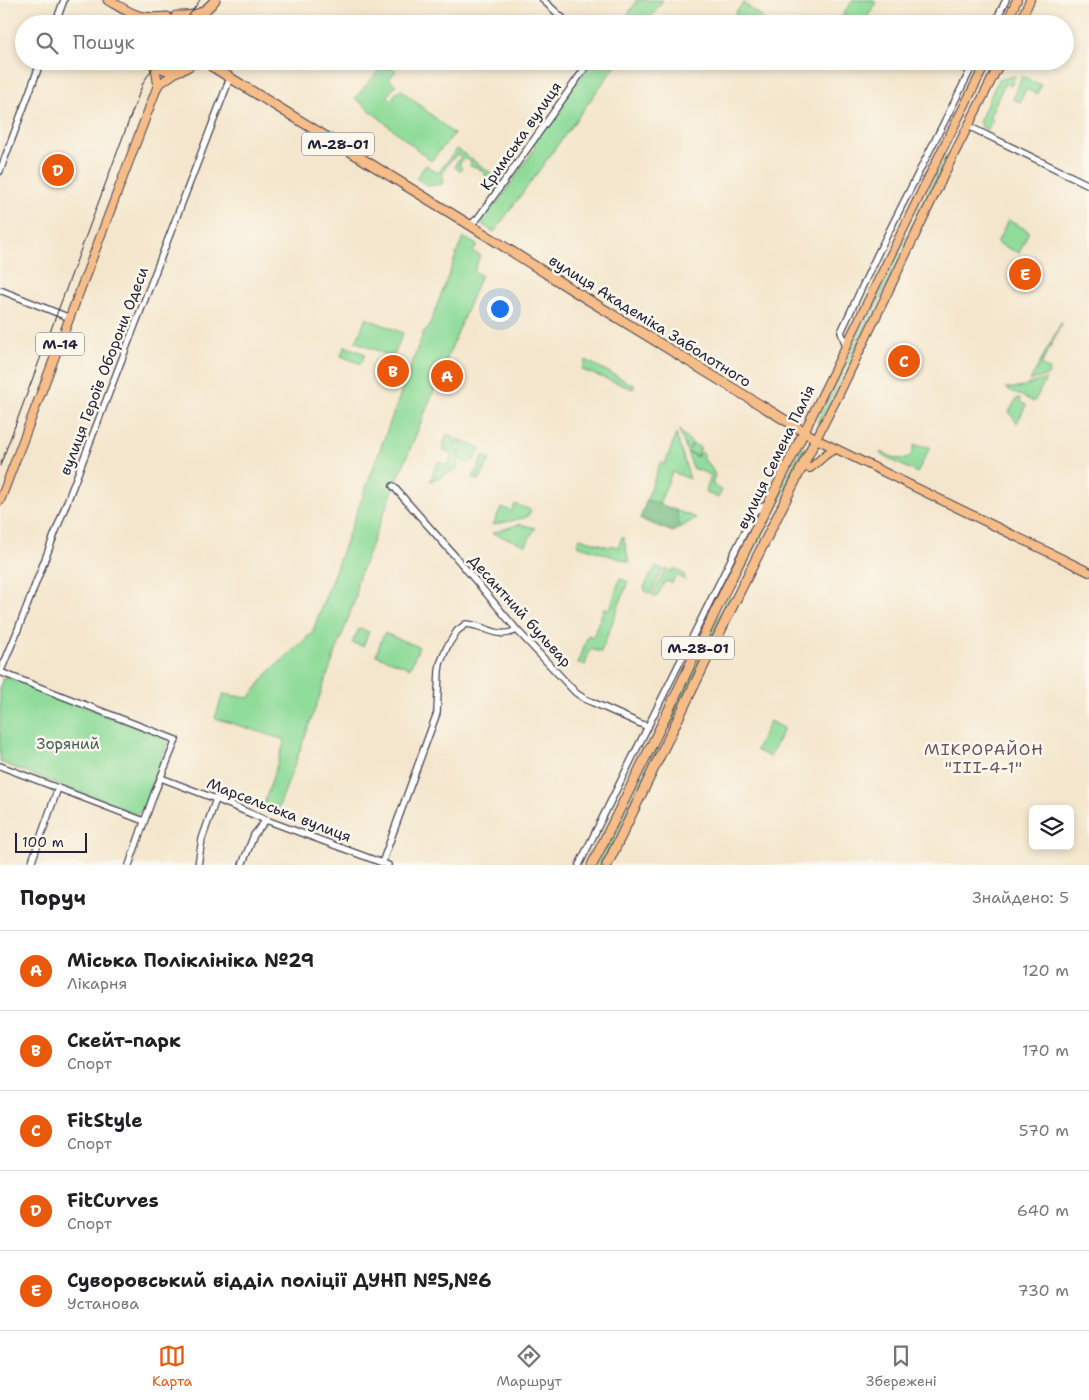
<!DOCTYPE html>
<html lang="uk">
<head>
<meta charset="utf-8">
<style>
  :root { --surface:#fff; --page:#f2f2f2; --text:#202124; --muted:#757577; --line:#e0e0e0; --accent:#ea580c }
  body { margin:0; font-family:"Shantell Sans",sans-serif; background:var(--page); color:var(--text) }
  .controls { position:absolute; right:15px; bottom:15px; display:grid; overflow:hidden; border-radius:8px; box-shadow:0 2px 8px #0003 }
  .controls button { width:45px; height:45px; display:grid; place-items:center; padding:0; border:0; border-bottom:1px solid var(--line); background:var(--surface); color:var(--text); font:25px sans-serif }
  .scale { position:absolute; left:15px; bottom:12px; width:72px; box-sizing:border-box; padding-left:5px; border:2px solid #22223b; border-top:0; font-size:14px; line-height:18px; white-space:nowrap; color:#22223b; -webkit-text-stroke:4px #fbf7ec; paint-order:stroke }
  .you { position:absolute; left:499px; top:308px; width:18px; height:18px; margin:-12px; border:4px solid #fff; border-radius:50%; background:#1a73e8; box-shadow:0 0 0 8px #1a73e833 }
  .badge { display:grid; place-items:center; width:32px; height:32px; border-radius:50%; background:var(--accent); color:#fff; font-size:16px; font-weight:700 }
  .pin { position:absolute; translate:-50% -50%; border:2px solid #fff; box-shadow:0 1px 5px #0006 }
  .list { margin:0; padding:0; list-style:none }
  h2 { display:flex; justify-content:space-between; align-items:center; height:65px; margin:0; padding:0 20px; font-size:21px }
  h2 small { font-size:16px; font-weight:400; color:var(--muted) }
  .list li { display:grid; grid-template-columns:32px 1fr auto; gap:15px; align-items:center; box-sizing:border-box; height:80px; padding:0 20px; border-top:1px solid var(--line) }
  .list b { display:block; font-size:19px; white-space:nowrap }
  .list p { margin:0; font-size:16px; white-space:nowrap; color:var(--muted) }
  .list em { font-size:16px; font-style:normal; color:var(--muted) }
  .icon { flex:none; width:28px; height:28px; fill:none; stroke:currentColor; stroke-width:2; stroke-linecap:round; stroke-linejoin:round }
  .map { position:relative; flex:none; width:1089px; height:865px; overflow:hidden }
  .search { position:absolute; background:var(--surface); box-shadow:0 2px 8px #0003; left:15px; right:15px; top:15px; height:55px; display:flex; align-items:center; gap:12px; box-sizing:border-box; padding:0 18px; border-radius:28px; color:var(--muted); font-size:19px }
  .sheet { height:465px; background:var(--surface) }
  nav { display:flex; justify-content:space-around; align-items:center; box-sizing:border-box; height:70px; border-top:1px solid var(--line); background:var(--surface); font-size:14px; color:var(--muted) }
  nav a { display:grid; justify-items:center; gap:2px }
  nav .on { color:var(--accent) }
  .map>svg:first-child { display:block }
  .green { fill:#8fdc9a; stroke:#587f6a }
  .forest { fill:#73bc82; stroke:#4a6f5e }
  .lines { fill:none; stroke-linecap:round; stroke-linejoin:round }
  .minor-casing { stroke:#423f51; stroke-width:8 }
  .major-casing { stroke:#423f51; stroke-width:10 }
  .highway-casing { stroke:#423f51; stroke-width:11 }
  .minor { stroke:#fff; stroke-width:5.5 }
  .major { stroke:#f7bd88; stroke-width:8 }
  .highway { stroke:#f7bd88; stroke-width:9 }
  .tram { stroke:#22223b; stroke-width:1 }
  .labels { text-anchor:middle; dominant-baseline:central; stroke-width:5; stroke-linejoin:round; paint-order:stroke }
  .shield { fill:#fbf7ec; stroke:#636270; stroke-width:1 }
  .shield-label { font-size:14px; font-weight:bold; fill:#22223b }
  .street-label { font-size:15px; fill:#22223b; stroke:#fbf7ec }
  .park-label { font-size:15px; fill:#435a58; stroke:#fbf7ec }
  .neighbourhood-label { font-size:16px; letter-spacing:1px; fill:#6b5260; stroke:#fbf7ec }
</style>
</head>
<body>
<div class="map">
<svg width="1089" height="865" viewBox="0 0 1089 865">
  <rect width="100%" height="100%" fill="#fbf7ec"/>
  <filter id="ink" filterUnits="userSpaceOnUse"><feTurbulence type="fractalNoise" baseFrequency=".02" numOctaves="2"/><feDisplacementMap in="SourceGraphic" scale="10" xChannelSelector="R" yChannelSelector="G"/><feConvolveMatrix kernelMatrix="1 2 1 2 8 2 1 2 1" color-interpolation-filters="sRGB"/></filter>
  <filter id="wash" filterUnits="userSpaceOnUse"><feTurbulence type="fractalNoise" baseFrequency=".0096" numOctaves="4" result="noise"/><feDisplacementMap in="SourceGraphic" scale="20" xChannelSelector="R" yChannelSelector="G"/><feGaussianBlur stdDeviation="1.12" result="paint"/><feColorMatrix in="noise" values="0 0 0 0 0 0 0 0 0 0 0 0 0 0 0 0 0 1.4 0 .05"/><feComposite in="paint" operator="in"/></filter>
  <g filter="url(#wash)">
    <rect width="100%" height="100%" fill="#f4e6cc"/>
    <g class="green">
      <polygon points="636,0 663,0 646,24 621,24 635,4"/>
      <polygon points="853,0 873,0 876,3 863,24 843,24 839,21"/>
      <polygon points="743,3 763,18 758,24 727,24"/>
      <polygon points="593,61 619,61 494,232 483,225 483,218 491,205 496,205 535,148 532,143"/>
      <polygon points="386,62 396,71 389,79 396,85 387,96 391,99 400,89 445,126 448,130 449,130 454,134 431,161 355,98"/>
      <polygon points="1014,76 1015,76 1011,86 1005,83 989,118 993,120 987,130 982,127 979,122 998,80"/>
      <polygon points="1022,76 1041,85 1037,94 1026,89 1020,102 1013,99"/>
      <path d="M 457,149 L 498,178 L 496,181 L 487,182 C 486,172 480,167 470,166 L 471,163 L 467,159 L 463,160 L 460,162 L 460,166 L 462,169 L 460,171 L 455,167 L 456,163 L 461,157 L 457,154 L 452,160 L 451,159 L 443,172 L 442,184 L 429,186 L 416,178 L 426,165 L 438,173 Z"/>
      <polygon points="945,157 948,157 948,159 934,189 820,423 818,423 817,421"/>
      <polygon points="1008,220 1029,231 1019,253 997,243"/>
      <polygon points="463,237 477,245 473,252 480,255 474,272 481,275 375,535 357,582 356,597 276,815 262,810 285,740 215,718 223,694 249,698 267,674 312,633 424,331 428,329"/>
      <polygon points="366,318 403,333 393,357 356,342"/>
      <polygon points="1061,323 1062,323 1041,365 1050,370 1048,375 1030,381"/>
      <polygon points="345,346 365,354 361,364 341,356"/>
      <polygon points="386,360 406,368 401,381 381,374"/>
      <polygon points="586,360 635,386 633,389 582,370"/>
      <polygon points="1046,379 1034,402 1005,388 1018,388"/>
      <polygon points="1017,398 1020,399 1020,402 1026,405 1017,423 1009,412"/>
      <polygon points="679,430 692,443 689,450 693,444 701,448 697,456 688,452 697,457 701,452 704,454 702,458 710,465 715,475 712,484 722,490 718,498 706,492 711,475 693,468"/>
      <polygon points="447,434 454,438 459,462 457,465 458,469 430,481 438,462 448,465 452,455 442,449"/>
      <polygon points="676,434 690,479 672,472 659,504 696,518 673,532 640,519 660,463 665,464"/>
      <polygon points="457,439 480,448 474,460 468,463 461,461"/>
      <polygon points="914,445 930,447 917,473 880,454 881,452 895,458 906,459 912,453"/>
      <polygon points="802,447 806,449 735,589 733,587"/>
      <polygon points="483,457 490,459 479,480 473,478"/>
      <polygon points="515,504 531,510 527,517 493,525 501,507 512,511"/>
      <polygon points="520,524 535,528 526,545 492,533"/>
      <polygon points="622,537 625,538 624,540 629,562 577,545 580,538 609,547 611,545 618,547"/>
      <polygon points="656,566 663,569 650,594 645,591 644,587"/>
      <polygon points="674,568 684,574 685,580 676,575 672,583 665,581 657,597 652,595 666,569 672,572"/>
      <polygon points="620,578 628,582 601,652 590,649 585,665 578,664 588,635 593,637 604,608 610,609"/>
      <polygon points="728,597 731,597 732,599 671,725 668,723"/>
      <polygon points="359,629 369,632 363,646 352,643"/>
      <polygon points="384,633 419,647 410,668 376,655"/>
      <polygon points="4,676 166,738 168,741 142,811 135,814 0,762 0,686"/>
      <polygon points="770,721 784,728 770,757 756,750"/>
      <polygon points="656,747 659,749 602,865 598,865"/>
    </g>
    <polygon class="forest" points="647,500 676,510 680,527 673,532 640,519"/>
  </g>
  <g filter="url(#ink)">
    <g class="lines">
      <g class="minor-casing">
        <g id="minor">
          <polyline points="543,0 569,24"/>
          <polyline points="55,24 64,0"/>
          <polyline points="994,24 1006,0"/>
          <polyline points="968,126 1089,185"/>
          <polyline points="0,171 41,61"/>
          <polyline points="470,225 478,218 590,61"/>
          <polyline points="0,290 70,318"/>
          <polyline points="846,346 841,332 878,253 975,61"/>
          <polyline points="393,486 454,555 517,630 576,693 585,699 648,727"/>
          <polyline points="0,672 176,740 154,794 129,865"/>
          <polyline points="0,673 17,632 230,78"/>
          <polyline points="0,766 144,821"/>
          <polyline points="161,778 216,799 266,820 388,865"/>
          <path d="M 382,863 L 437,713 L 439,671 L 440,664 L 447,647 L 457,631 L 466,624 C 486,625 497,640 517,630"/>
          <polyline points="31,864 58,788"/>
          <polyline points="198,865 202,839 216,799"/>
          <polyline points="242,865 254,835 266,820"/>
          <polyline points="579,865 755,511 768,503"/>
        </g>
      </g>
      <g class="major-casing">
        <g id="major">
          <polyline points="1006,24 1017,0"/>
          <polyline points="1019,24 1030,0"/>
          <polyline points="1001,61 953,156 838,396 816,439 1089,572"/>
          <polyline points="158,85 178,71"/>
          <polyline points="804,432 942,150 987,61"/>
          <path d="M 802,467 L 810,468 C 821,461 822,454 836,449"/>
          <polyline points="0,501 158,85 156,71 152,61"/>
        </g>
      </g>
      <g class="highway-casing">
        <g id="highway">
          <path d="M 108,0 C 132,14 138,20 167,17"/>
          <path d="M 176,16 C 195,16 203,15 215,0"/>
          <polyline points="202,24 205,11"/>
          <path d="M 152,61 C 165,74 182,74 195,61"/>
          <polyline points="208,61 211,66 470,225 574,291 816,439 738,595 607,865"/>
          <polyline points="592,865 662,724 726,589 804,432"/>
        </g>
      </g>
      <use href="#minor" class="minor"/>
      <use href="#major" class="major"/>
      <use href="#highway" class="highway"/>
      <g class="tram">
        <polyline points="183,24 200,0"/>
        <polyline points="0,466 143,83 157,61"/>
      </g>
    </g>
  </g>
  <g class="labels">
    <g class="shield">
      <rect x="302" y="132.5" width="72" height="23" rx="4"/>
      <rect x="36" y="332.5" width="48" height="23" rx="4"/>
      <rect x="662" y="636.5" width="72" height="23" rx="4"/>
    </g>
    <g class="shield-label">
      <text x="338" y="144">М-28-01</text>
      <text x="60" y="344">М-14</text>
      <text x="698" y="648">М-28-01</text>
    </g>
    <g class="street-label">
      <text transform="translate(521 136) rotate(-55)">Кримська вулиця</text>
      <text transform="translate(650 321) rotate(32)">вулиця Академіка Заболотного</text>
      <text transform="translate(104 371) rotate(-69)">вулиця Героїв Оборони Одеси</text>
      <text transform="translate(776 457) rotate(-64)">вулиця Семена Палія</text>
      <text transform="translate(520 611) rotate(48)">Десантний бульвар</text>
      <text transform="translate(279 810) rotate(21)">Марсельська вулиця</text>
    </g>
    <g class="park-label">
      <text x="68" y="744">Зоряний</text>
    </g>
    <g class="neighbourhood-label">
      <text x="984" y="749">МІКРОРАЙОН<tspan x="984" dy="18">"ІІІ-4-1"</tspan></text>
    </g>
  </g>
</svg>
<div class="controls">
<button><svg class="icon" aria-label="layers" viewBox="0 0 24 24"><path d="M12 4l9 5-9 5-9-5zM3 14l9 5 9-5"/></svg></button>
</div>
<div class="scale">100 m</div>
<div class="you"></div>
<div class="pin badge" style="left:447px;top:376px">A</div>
<div class="pin badge" style="left:393px;top:371px">B</div>
<div class="pin badge" style="left:904px;top:361px">C</div>
<div class="pin badge" style="left:58px;top:170px">D</div>
<div class="pin badge" style="left:1025px;top:274px">E</div>
<div class="search"><svg class="icon" aria-label="search" viewBox="0 0 24 24"><circle cx="10" cy="10" r="6"/><path d="M15 15l6 6"/></svg>Пошук</div>
</div>
<section class="sheet">
<h2>Поруч<small>Знайдено: 5</small></h2>
<ul class="list">
<li><span class="badge">A</span><div><b>Міська Поліклініка №29</b><p>Лікарня</p></div><em>120 m</em></li>
<li><span class="badge">B</span><div><b>Скейт-парк</b><p>Спорт</p></div><em>170 m</em></li>
<li><span class="badge">C</span><div><b>FitStyle</b><p>Спорт</p></div><em>570 m</em></li>
<li><span class="badge">D</span><div><b>FitCurves</b><p>Спорт</p></div><em>640 m</em></li>
<li><span class="badge">E</span><div><b>Суворовський відділ поліції ДУНП №5,№6</b><p>Установа</p></div><em>730 m</em></li>
</ul>
</section>
<nav>
<a class="on"><svg class="icon" aria-label="map" viewBox="0 0 24 24"><path d="M3 6l6-2 6 2 6-2v14l-6 2-6-2-6 2zM9 4v14M15 6v14"/></svg>Карта</a>
<a><svg class="icon" aria-label="directions" viewBox="0 0 24 24"><path d="M12 3l9 9-9 9-9-9zM9 14v-3h6M13 9l2 2-2 2"/></svg>Маршрут</a>
<a><svg class="icon" aria-label="saved" viewBox="0 0 24 24"><path d="M7 4h10v16l-5-4-5 4z"/></svg>Збережені</a>
</nav>
</body>
</html>
